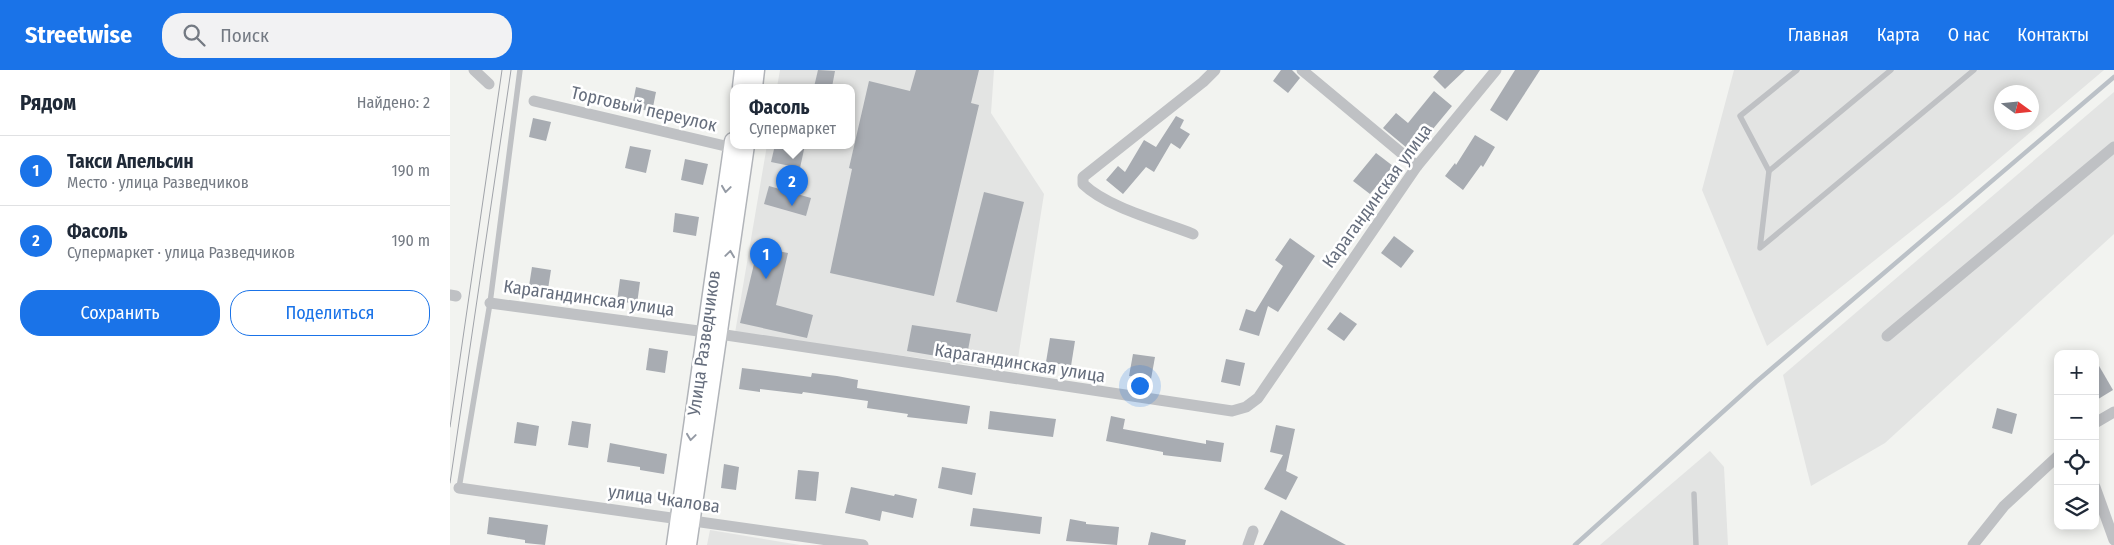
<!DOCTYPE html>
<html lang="ru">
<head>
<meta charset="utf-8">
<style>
  :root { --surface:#fff; --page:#f2f2f3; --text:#1f2937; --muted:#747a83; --line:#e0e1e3; --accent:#1a73e8 }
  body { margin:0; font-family:"Fira Sans Condensed",sans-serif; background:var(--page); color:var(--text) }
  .controls { position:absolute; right:15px; bottom:15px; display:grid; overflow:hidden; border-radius:10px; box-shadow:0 2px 12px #0003 }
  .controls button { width:45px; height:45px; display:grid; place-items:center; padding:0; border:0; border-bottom:1px solid var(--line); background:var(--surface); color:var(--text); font:25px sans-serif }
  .compass { position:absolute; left:1544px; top:15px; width:45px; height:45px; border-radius:50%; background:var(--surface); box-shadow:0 2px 12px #0003; rotate:105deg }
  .you { position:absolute; left:689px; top:315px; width:18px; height:18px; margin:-12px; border:4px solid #fff; border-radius:50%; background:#1a73e8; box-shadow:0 0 0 8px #1a73e833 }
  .badge { display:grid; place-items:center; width:32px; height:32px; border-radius:50%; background:var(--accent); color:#fff; font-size:16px; font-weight:700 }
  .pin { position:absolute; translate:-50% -41px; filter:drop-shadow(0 1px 2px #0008) }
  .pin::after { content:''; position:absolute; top:26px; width:18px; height:15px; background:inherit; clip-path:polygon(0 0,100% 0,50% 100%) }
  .popup { position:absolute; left:280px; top:14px; width:125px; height:65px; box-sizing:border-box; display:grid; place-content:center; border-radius:10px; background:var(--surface); filter:drop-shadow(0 1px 4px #0005); font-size:16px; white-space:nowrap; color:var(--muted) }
  .popup b { font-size:19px; color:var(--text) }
  .popup::after { content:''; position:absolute; left:50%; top:100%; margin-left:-10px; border:10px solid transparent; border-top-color:var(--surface) }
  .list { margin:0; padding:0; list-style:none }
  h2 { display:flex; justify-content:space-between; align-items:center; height:65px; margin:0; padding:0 20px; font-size:21px }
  h2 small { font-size:16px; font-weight:400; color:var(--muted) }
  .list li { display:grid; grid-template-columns:32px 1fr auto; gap:15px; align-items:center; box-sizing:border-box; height:70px; padding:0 20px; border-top:1px solid var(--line) }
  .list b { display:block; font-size:19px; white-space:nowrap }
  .list p { margin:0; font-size:16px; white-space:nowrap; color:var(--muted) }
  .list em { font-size:16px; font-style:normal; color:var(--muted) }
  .actions { display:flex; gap:10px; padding:15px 20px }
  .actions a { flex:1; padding:11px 0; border:1px solid var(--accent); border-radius:20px; text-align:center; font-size:18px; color:var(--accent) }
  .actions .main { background:var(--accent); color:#fff }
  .icon { flex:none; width:28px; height:28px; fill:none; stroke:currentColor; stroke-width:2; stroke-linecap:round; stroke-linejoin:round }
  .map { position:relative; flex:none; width:1664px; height:475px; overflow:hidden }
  header { display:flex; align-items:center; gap:30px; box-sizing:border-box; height:70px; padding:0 25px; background:var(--accent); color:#fff }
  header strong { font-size:24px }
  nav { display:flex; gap:28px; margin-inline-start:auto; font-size:18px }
  .search { width:350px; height:45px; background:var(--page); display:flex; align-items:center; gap:12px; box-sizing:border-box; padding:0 18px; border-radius:20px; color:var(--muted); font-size:19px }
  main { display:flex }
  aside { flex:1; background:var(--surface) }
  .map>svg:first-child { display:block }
  .built { fill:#e3e4e3; fill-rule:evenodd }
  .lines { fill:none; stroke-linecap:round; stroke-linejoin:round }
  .stream { stroke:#bbc1c7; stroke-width:4.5 }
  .building { fill:#a8acb2 }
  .secondary-casing { stroke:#b1b4b9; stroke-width:19 }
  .service { stroke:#bfc1c4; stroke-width:5.5 }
  .minor { stroke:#bfc1c4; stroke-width:11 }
  .secondary { stroke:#fff; stroke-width:16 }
  .tram { stroke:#a0a3a9; stroke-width:1 }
  .oneway { stroke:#949aa4 }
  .labels { text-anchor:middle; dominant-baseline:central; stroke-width:5; stroke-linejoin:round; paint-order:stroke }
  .street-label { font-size:18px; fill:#666e7d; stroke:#fff }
</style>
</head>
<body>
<header>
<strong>Streetwise</strong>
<div class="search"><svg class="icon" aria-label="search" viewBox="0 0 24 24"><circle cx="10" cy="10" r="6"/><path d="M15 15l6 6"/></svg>Поиск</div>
<nav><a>Главная</a><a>Карта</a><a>О нас</a><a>Контакты</a></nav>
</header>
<main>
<aside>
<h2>Рядом<small>Найдено: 2</small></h2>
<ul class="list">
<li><span class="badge">1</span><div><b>Такси Апельсин</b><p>Место · улица Разведчиков</p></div><em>190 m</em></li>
<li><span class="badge">2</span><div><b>Фасоль</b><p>Супермаркет · улица Разведчиков</p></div><em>190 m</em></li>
</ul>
<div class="actions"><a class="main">Сохранить</a><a>Поделиться</a></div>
</aside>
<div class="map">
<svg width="1664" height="475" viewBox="0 0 1664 475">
  <rect width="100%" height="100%" fill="#f2f3f0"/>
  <g class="built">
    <polygon points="330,0 544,0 541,43 594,124 566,301 285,263 317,75 401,75 401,17 327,17"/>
    <path d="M 1284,0 L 1654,0 L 1503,128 L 1317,276 L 1252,120 ZM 1552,22 L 1582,22 L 1582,52 L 1552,52 Z"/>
    <polygon points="1664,22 1664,164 1435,373 1361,416 1333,305"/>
    <polygon points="1260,381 1274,397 1278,475 1150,475"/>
    <polygon points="260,460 350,475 257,475"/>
  </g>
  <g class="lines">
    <polyline class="stream" points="1125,475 1306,312 1664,7"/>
  </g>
  <g class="building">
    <polygon points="368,0 385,1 382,17 364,17"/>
    <polygon points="466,0 529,0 521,33 529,35 484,226 380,203 402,99 399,98 419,11 460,21"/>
    <polygon points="831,0 842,0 850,8 838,23 823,11"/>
    <polygon points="989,0 1015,0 995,19 983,7"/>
    <polygon points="1065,0 1090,0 1057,51 1040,40"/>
    <polygon points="186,17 206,22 202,42 182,37"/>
    <polygon points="984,21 1002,36 963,83 933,58 946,43 958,53"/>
    <polygon points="726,46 734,50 730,58 740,64 730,79 721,73 704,102 696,97 673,124 656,110 668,96 675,102 694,70 706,77"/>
    <polygon points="83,48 101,52 96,71 79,67"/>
    <polygon points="1025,65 1045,77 1033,97 1031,95 1013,120 995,106 1005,93 1006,95"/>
    <polygon points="325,75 355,75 350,98 321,92"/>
    <polygon points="180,76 201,80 196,103 175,98"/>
    <polygon points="926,83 943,96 920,124 903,111"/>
    <polygon points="235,89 258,94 253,115 231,110"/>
    <polygon points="319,116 361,128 356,146 314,134"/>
    <polygon points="534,122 574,132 547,242 506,232"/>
    <polygon points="225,143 249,147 246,166 223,162"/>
    <polygon points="944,166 964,181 951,198 931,183"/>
    <polygon points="840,168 865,186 828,242 818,236 809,266 789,260 796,239 805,242 833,196 825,190"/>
    <polygon points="308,177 338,183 326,235 363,245 357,268 290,253"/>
    <polygon points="82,197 101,200 98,219 79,216"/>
    <polygon points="170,209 190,212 187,234 167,231"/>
    <polygon points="890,242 907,254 894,271 877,259"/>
    <polygon points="462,255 521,264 516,291 457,281"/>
    <polygon points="600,268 625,271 621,296 596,292"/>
    <polygon points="199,278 218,281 215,303 196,300"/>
    <polygon points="683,284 705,287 701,309 679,306"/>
    <polygon points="776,289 795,293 790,316 771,312"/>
    <polygon points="1645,289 1663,320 1645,331"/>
    <polygon points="292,298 361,307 362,303 387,306 408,310 407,318 520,336 517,354 457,347 458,344 417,338 418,331 353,322 352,324 310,319 310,322 289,319"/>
    <polygon points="1547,338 1567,344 1562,364 1542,358"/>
    <polygon points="540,341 606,349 603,367 538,359"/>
    <polygon points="661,346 675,349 673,359 756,374 756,370 774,373 771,392 713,385 713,382 656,371"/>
    <polygon points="122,351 141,354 138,378 118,375"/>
    <polygon points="67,352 89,356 86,376 64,373"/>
    <polygon points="826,355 845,359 836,401 848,407 836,430 814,419 833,385 820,382"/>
    <polygon points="160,373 217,384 214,404 190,400 190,397 157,392"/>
    <polygon points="274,394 289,397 286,420 271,418"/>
    <polygon points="492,397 526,403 522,425 488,418"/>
    <polygon points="348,400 369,402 366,431 345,429"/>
    <polygon points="401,417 444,426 445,424 467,429 463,448 432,441 430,451 395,443"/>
    <polygon points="523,438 592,447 590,464 520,456"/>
    <polygon points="831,440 896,475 813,475"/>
    <polygon points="39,447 98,455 95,475 75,473 75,470 37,464"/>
    <polygon points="620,449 636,452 636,454 669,457 667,475 616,471"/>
    <polygon points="701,462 736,470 735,475 698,475"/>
  </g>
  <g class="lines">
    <g class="secondary-casing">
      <g id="secondary">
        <polyline points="291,17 293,0"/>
        <polyline points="304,17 306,0"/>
        <polyline points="225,475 283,71"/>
        <polyline points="238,475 296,75"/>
      </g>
    </g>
    <g class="service">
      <polyline points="1347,0 1290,46 1319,101 1310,178 1524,0"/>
      <polyline points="1319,101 1441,0"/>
      <polyline points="9,418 40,233 70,0"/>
      <polyline points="1244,424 1246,475"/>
    </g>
    <g class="minor">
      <polyline points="24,0 39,14"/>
      <polyline points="852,0 967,96"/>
      <polyline points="84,31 288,79"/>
      <path d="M 743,164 C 710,151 658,138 633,114 L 633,107 L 753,12 L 765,0"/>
      <polyline points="0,225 6,226"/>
      <polyline points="40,233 256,262 782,341 796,337 808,328 967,96 1046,0"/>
      <polyline points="1437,266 1664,77"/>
      <polyline points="1645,353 1664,342"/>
      <polyline points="1645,417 1664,470"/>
      <polyline points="9,418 413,475"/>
      <polyline points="798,475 803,461"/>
      <polyline points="1523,475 1554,436 1608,386"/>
    </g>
    <use href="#secondary" class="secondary"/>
    <g class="tram">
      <polyline points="0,357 52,0"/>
      <polyline points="0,413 61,0"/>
    </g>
  </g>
  <defs><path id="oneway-chevron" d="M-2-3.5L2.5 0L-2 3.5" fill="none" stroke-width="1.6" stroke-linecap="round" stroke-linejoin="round" transform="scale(1.25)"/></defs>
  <g class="oneway">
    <use href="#oneway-chevron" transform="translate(276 119) rotate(98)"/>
    <use href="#oneway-chevron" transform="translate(280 184) rotate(-82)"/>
    <use href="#oneway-chevron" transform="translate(241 367) rotate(98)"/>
  </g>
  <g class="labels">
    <g class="street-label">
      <text transform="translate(194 39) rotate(13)">Торговый переулок</text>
      <text transform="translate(927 126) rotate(-54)">Карагандинская улица</text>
      <text transform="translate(139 228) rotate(8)">Карагандинская улица</text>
      <text transform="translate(254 273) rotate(-82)">Улица Разведчиков</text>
      <text transform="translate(570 293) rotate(9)">Карагандинская улица</text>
      <text transform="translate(214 429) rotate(8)">улица Чкалова</text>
    </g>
  </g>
</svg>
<div class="controls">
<button>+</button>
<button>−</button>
<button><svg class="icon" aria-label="locate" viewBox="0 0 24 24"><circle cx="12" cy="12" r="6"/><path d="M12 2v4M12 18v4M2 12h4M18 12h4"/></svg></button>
<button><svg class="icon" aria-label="layers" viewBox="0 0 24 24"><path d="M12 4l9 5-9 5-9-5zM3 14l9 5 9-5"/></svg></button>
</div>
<svg class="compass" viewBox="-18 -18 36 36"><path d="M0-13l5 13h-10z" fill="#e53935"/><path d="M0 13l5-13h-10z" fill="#747a83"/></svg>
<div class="you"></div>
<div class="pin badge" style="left:316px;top:209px">1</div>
<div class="pin badge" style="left:342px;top:136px">2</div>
<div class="popup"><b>Фасоль</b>Супермаркет</div>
</div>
</main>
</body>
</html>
